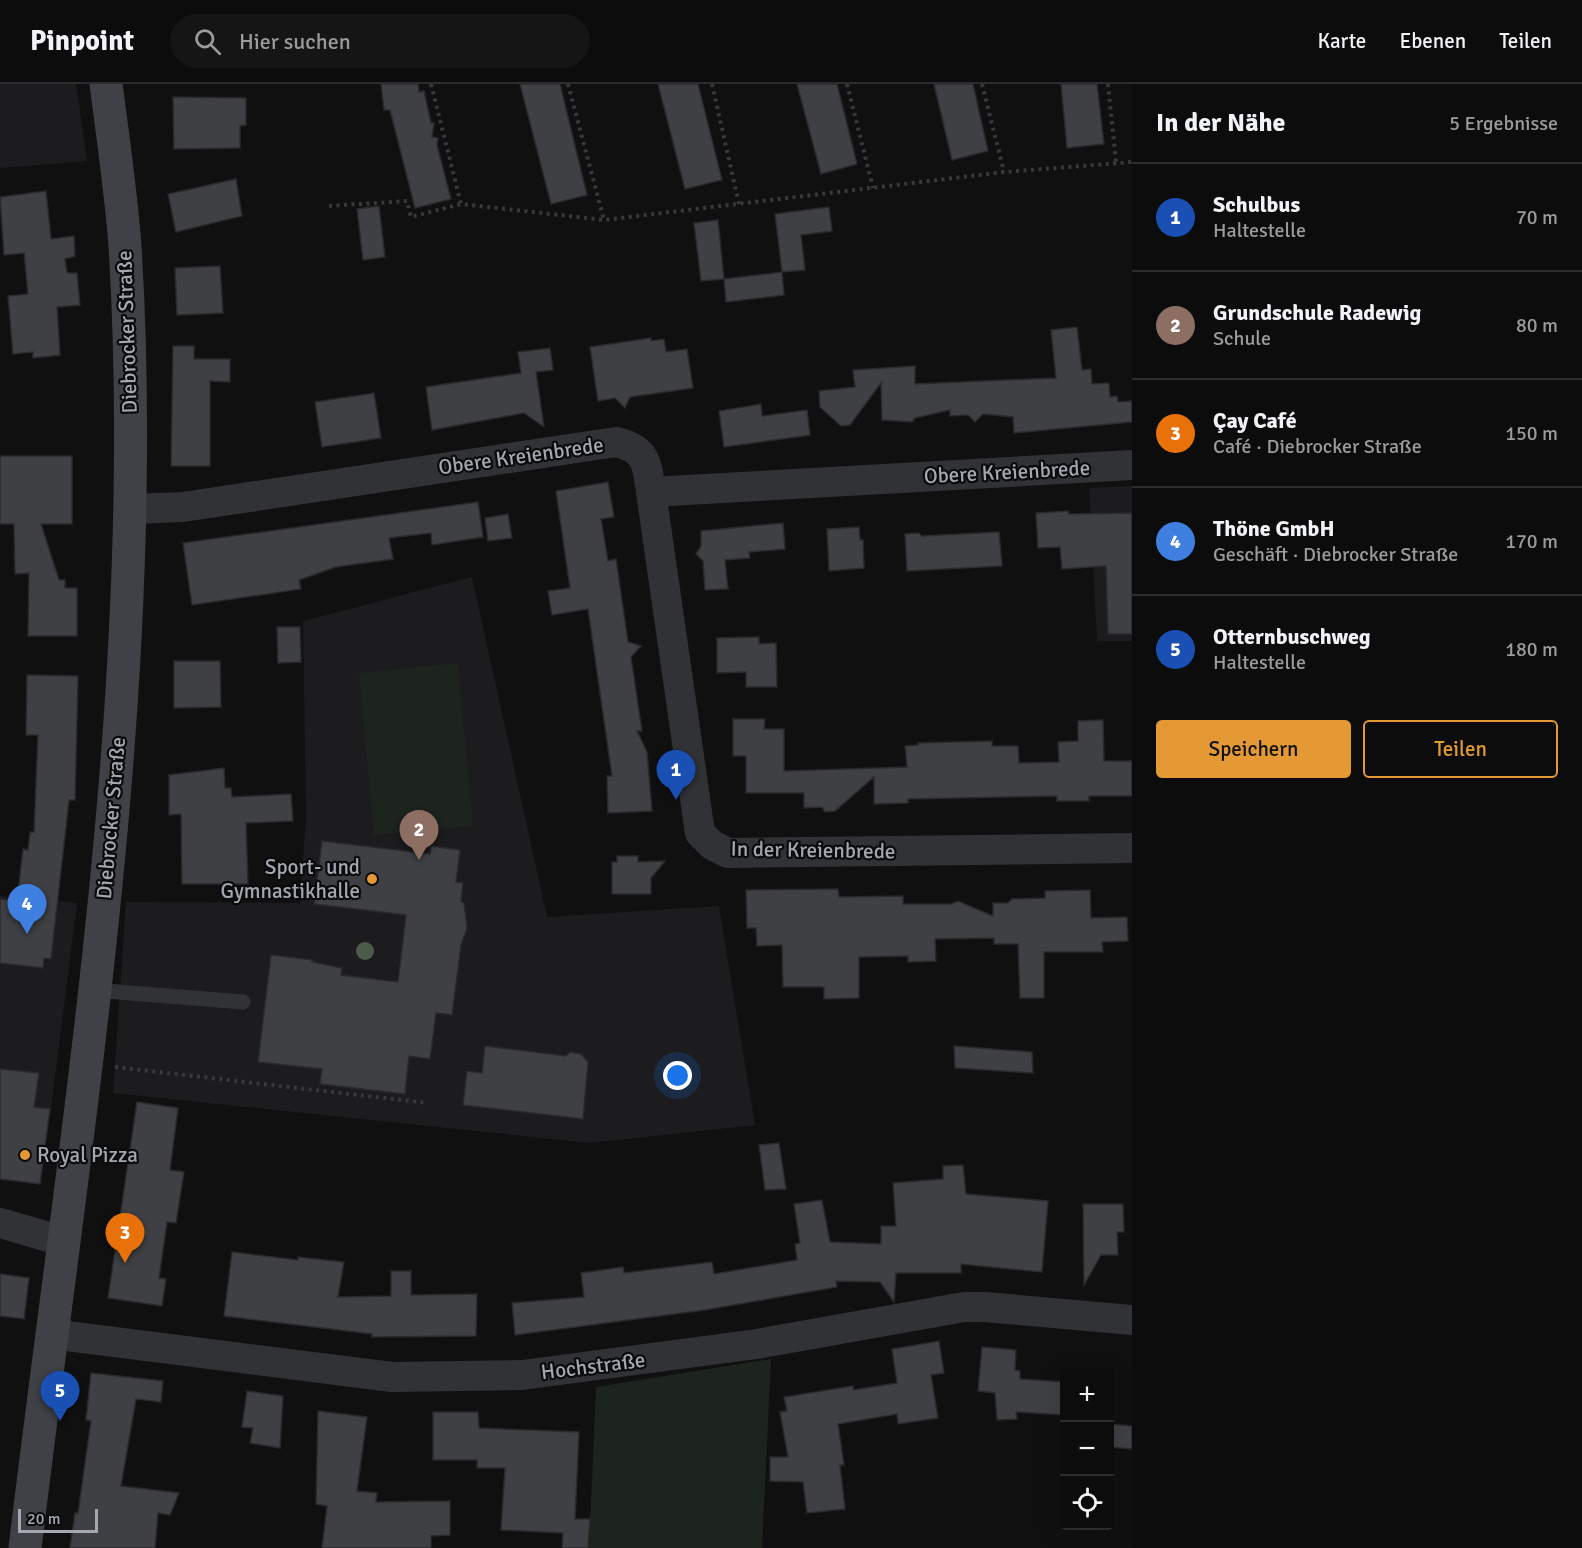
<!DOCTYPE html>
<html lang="de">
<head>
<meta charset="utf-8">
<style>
  :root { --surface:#0c0c0d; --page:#151516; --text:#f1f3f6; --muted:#9a9b9d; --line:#2c2c2e; --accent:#e49935 }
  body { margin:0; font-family:Signika,sans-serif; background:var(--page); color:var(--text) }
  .controls { position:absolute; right:18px; bottom:18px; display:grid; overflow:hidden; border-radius:6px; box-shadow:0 6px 24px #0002 }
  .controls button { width:54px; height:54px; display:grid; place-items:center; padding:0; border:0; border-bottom:2px solid var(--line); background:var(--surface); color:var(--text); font:30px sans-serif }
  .scale { position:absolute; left:18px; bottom:15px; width:80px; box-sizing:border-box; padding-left:6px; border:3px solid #a2a8b1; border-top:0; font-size:16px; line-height:21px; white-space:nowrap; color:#a2a8b1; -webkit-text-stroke:4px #0b0b0c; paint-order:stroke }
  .you { position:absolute; left:678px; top:992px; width:21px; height:21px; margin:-15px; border:4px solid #fff; border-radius:50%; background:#1a73e8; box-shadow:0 0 0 9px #1a73e833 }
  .badge { display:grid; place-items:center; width:39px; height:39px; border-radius:50%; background:var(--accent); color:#fff; font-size:20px; font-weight:700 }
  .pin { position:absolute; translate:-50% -50px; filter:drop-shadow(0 2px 3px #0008) }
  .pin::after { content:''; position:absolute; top:32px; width:21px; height:18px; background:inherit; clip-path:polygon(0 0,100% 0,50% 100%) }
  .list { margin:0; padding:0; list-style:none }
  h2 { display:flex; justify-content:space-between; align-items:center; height:78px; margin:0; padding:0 24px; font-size:26px }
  h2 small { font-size:20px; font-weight:400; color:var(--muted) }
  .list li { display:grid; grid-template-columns:39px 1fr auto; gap:18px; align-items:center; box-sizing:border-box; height:108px; padding:0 24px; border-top:2px solid var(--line) }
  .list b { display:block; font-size:22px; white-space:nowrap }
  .list p { margin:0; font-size:20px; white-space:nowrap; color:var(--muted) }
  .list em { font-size:20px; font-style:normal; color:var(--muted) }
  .actions { display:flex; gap:12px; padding:18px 24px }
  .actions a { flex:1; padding:14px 0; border:2px solid var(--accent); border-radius:6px; text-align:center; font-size:21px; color:var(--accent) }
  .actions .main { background:var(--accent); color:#111 }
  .icon { flex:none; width:33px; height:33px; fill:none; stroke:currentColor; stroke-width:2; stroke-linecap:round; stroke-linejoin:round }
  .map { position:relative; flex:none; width:1132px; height:1464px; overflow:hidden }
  header { display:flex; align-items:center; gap:36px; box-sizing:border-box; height:84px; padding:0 30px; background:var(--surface); border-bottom:2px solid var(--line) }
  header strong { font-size:28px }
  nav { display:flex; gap:33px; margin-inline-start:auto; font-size:21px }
  .search { width:420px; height:54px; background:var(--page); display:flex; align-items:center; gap:15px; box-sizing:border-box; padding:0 21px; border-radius:33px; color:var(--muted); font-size:22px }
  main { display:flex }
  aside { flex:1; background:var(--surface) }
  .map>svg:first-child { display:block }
  .built { fill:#1c1c1e }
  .green { fill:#1d231d }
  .building { fill:#3f4044; stroke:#2a2a2d; stroke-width:1.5 }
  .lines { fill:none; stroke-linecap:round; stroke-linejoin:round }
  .path { stroke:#37393d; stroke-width:4; stroke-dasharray:3 4.5; stroke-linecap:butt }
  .lane { stroke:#313236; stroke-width:15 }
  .street { stroke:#313236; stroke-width:30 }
  .secondary { stroke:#3f4146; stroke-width:33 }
  .tree { fill:#4b5c4b }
  .poi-dot { fill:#e49935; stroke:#0b0b0c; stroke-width:2 }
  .labels { text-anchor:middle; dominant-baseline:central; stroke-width:4.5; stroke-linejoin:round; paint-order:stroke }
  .street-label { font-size:21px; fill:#a2a8b1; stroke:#0b0b0c }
  .poi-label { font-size:21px; fill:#a2a8b1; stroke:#0b0b0c; text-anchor:end }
</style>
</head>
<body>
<header>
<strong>Pinpoint</strong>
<div class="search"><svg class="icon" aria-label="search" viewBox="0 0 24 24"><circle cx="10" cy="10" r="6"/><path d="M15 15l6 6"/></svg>Hier suchen</div>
<nav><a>Karte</a><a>Ebenen</a><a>Teilen</a></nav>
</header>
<main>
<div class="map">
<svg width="1132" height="1464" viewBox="0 0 1132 1464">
  <rect width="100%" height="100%" fill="#101011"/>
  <g class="built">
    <polygon points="0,0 76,0 87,77 0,84"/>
    <polygon points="1132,402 1132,557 1097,557 1089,404"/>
    <polygon points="472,493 547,833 719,822 755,1041 590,1059 113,1009 126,818 300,819 306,733 303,537"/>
    <polygon points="0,812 77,819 51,1026 34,1023 0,1039"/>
  </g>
  <g class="green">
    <polygon points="458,579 473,742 374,751 359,589"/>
    <polygon points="771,1275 762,1464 589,1464 596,1303"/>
  </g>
  <g class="building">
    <polygon points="381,0 418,0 419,8 424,7 431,39 434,39 432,53 438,54 437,61 451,115 415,124 390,26 384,26"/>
    <polygon points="520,0 560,0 587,111 551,120"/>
    <polygon points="658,0 698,0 722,96 685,105"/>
    <polygon points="797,0 837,0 857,80 821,90"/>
    <polygon points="934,0 973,0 988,67 952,76"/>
    <polygon points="1061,0 1097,0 1104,60 1067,64"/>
    <polygon points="173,13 246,14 246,41 240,42 240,64 174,65"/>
    <polygon points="236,95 242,132 176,148 168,110"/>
    <polygon points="46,107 51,155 74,152 75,172 65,175 67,189 77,189 80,221 57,223 60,271 33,274 33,268 13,270 8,212 28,210 24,169 4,171 0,113"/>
    <polygon points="379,122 385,173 363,176 357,125"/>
    <polygon points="829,123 832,147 801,151 805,186 782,188 775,130"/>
    <polygon points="718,136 724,195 701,197 694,139"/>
    <polygon points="220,182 223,229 177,231 175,184"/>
    <polygon points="782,188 784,211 726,218 724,195"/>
    <polygon points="1077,243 1082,286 1091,285 1092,300 1109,299 1110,313 1117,312 1118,318 1132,317 1132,338 1014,349 1013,333 983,330 975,338 968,331 950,332 950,326 915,334 912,338 882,336 881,299 850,341 841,342 820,323 819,307 855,303 853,286 915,282 915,300 1056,294 1051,246"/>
    <polygon points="651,254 651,257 664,255 666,268 687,265 693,304 630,313 625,324 615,314 598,317 590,263"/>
    <polygon points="173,262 194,262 194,275 230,275 230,298 210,297 210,382 171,382"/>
    <polygon points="550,264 553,286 536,288 544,343 524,329 432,346 426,303 521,289 518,268"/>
    <polygon points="374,309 381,354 322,363 315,318"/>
    <polygon points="761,320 762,332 807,326 810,351 724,363 719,327"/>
    <polygon points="0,372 72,372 72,440 41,440 59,496 65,496 65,504 77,504 77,552 28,552 29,489 15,490 14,440 0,440"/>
    <polygon points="608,398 614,433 601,435 608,477 616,475 628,558 641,562 631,573 642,647 637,647 647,668 652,727 608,729 607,692 612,692 588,525 552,531 548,507 570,504 556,407"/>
    <polygon points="478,418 483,453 432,461 431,449 389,454 393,475 336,483 299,496 301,505 192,521 183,459"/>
    <polygon points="1069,427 1069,430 1132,429 1132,550 1108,550 1106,482 1062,485 1060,463 1038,464 1036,429"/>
    <polygon points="508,430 512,454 488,457 485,434"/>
    <polygon points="783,439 785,465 749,468 750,474 725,476 728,505 705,506 703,477 696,470 701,462 701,447"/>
    <polygon points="859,443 860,456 863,456 864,484 829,487 827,445"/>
    <polygon points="999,448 1002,482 907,487 905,450 919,449 922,452"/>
    <polygon points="277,543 300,543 301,578 278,579"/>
    <polygon points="759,553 759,560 776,559 777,603 746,603 746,588 717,589 717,554"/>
    <polygon points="174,577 220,577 221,623 174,624"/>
    <polygon points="27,591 78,592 75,716 69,716 51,875 44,874 43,884 0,879 0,815 17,817 23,765 28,766 30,748 34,748 38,651 26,651"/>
    <polygon points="733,635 765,635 764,645 784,645 784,687 907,683 905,662 918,661 918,659 992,657 992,662 1018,662 1019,679 1059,678 1058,658 1078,657 1078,637 1103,636 1104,677 1132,677 1132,712 1089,712 1089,717 1057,717 1057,712 908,715 908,719 874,720 874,693 835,727 825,728 822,723 804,724 804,709 746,709 746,672 733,672"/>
    <polygon points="224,684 225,704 231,704 232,713 291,710 293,737 246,739 248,800 182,800 181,730 169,731 169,691"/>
    <polygon points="322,757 430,770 431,762 460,766 456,798 463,799 461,818 464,819 467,844 461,861 452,931 436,929 430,975 409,972 405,1010 320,1000 322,985 258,978 271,871 313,876 312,878 342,884 341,891 398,898 406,831 314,820"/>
    <polygon points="617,772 638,772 638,778 665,777 651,794 651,810 612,810 612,778 617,778"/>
    <polygon points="838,805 839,813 903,812 903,820 952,820 958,817 993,832 993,819 1008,819 1012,815 1045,814 1045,807 1090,806 1091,834 1127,833 1128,857 1102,858 1103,868 1044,868 1044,914 1020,914 1018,860 994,860 994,854 935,855 936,877 908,878 908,872 859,873 859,914 824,915 824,903 783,903 782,861 757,862 756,844 747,844 746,806"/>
    <polygon points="485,962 566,972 570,968 581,970 588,978 583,1035 463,1021 467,987 482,989"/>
    <polygon points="954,962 1032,968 1033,989 955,984"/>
    <polygon points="0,985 39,989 34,1023 50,1025 40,1100 0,1095"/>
    <polygon points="137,1018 178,1024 170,1086 184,1088 176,1139 167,1138 159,1194 166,1195 162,1222 108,1214"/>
    <polygon points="779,1059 786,1105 765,1106 759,1061"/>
    <polygon points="963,1081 966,1110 1048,1117 1042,1188 961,1180 961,1189 896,1189 894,1218 880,1198 836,1197 837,1203 705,1226 515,1251 512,1219 584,1213 581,1189 623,1183 624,1189 712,1178 714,1190 797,1176 795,1160 800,1159 794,1120 822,1116 830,1158 881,1160 881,1142 896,1142 893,1099 943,1095 943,1082"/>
    <polygon points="1083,1120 1123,1120 1124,1148 1117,1148 1118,1171 1101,1171 1084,1201"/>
    <polygon points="232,1168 298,1176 298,1173 344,1178 338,1213 391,1212 391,1187 411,1187 411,1211 477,1210 476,1252 372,1253 372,1250 224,1232"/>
    <polygon points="0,1190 29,1194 24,1235 0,1232"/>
    <polygon points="939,1257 944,1289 931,1291 938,1334 898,1340 897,1330 838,1340 844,1381 840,1381 845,1425 807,1429 803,1398 770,1397 770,1373 788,1373 780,1328 787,1327 784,1313 853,1302 853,1306 897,1299 892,1265"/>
    <polygon points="982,1263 1016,1266 1015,1286 1020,1287 1020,1295 1065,1298 1065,1331 1016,1328 1017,1335 997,1336 995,1309 978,1307"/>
    <polygon points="91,1289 163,1297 161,1318 136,1315 121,1402 179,1409 170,1431 158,1429 155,1464 70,1464 75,1429 78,1429 91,1337 86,1336"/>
    <polygon points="247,1307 283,1312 280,1364 250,1359 253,1344 242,1343"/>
    <polygon points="318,1327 367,1333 357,1407 377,1409 376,1418 450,1417 450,1451 431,1452 431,1464 322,1464 327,1422 316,1420"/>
    <polygon points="433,1328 478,1328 479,1344 579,1348 575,1435 590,1435 588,1464 562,1464 563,1449 501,1446 505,1384 477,1384 477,1376 433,1376"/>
    <polygon points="1110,1340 1132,1342 1132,1365 1110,1363"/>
  </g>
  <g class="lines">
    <g class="path">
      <polyline points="431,0 461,120 604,136 1004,88 1132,78"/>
      <polyline points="568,0 604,136"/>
      <polyline points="712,0 739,120"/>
      <polyline points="847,0 873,104"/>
      <polyline points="982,0 1004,88"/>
      <polyline points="1108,0 1116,78"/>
      <polyline points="329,122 407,117 411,133 461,120"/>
      <polyline points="115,983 428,1019"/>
    </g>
    <polyline class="lane" points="93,906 243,918"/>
    <g class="street">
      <polyline points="651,408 700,749 712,761 728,769 1132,764"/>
      <path d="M 130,425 L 183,423 L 616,358 C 647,365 647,380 651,408 L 1132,381"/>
      <polyline points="0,1139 62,1157"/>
      <polyline points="51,1250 392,1293 522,1291 757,1260 964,1223 985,1223 1132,1236"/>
    </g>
    <path class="secondary" d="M 25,1464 C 77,1032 152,598 125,162 C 121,108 113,54 106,0"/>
  </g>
  <circle class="tree" cx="365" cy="867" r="9"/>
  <g class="poi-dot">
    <circle cx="372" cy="795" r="6"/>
    <circle cx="25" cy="1071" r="6"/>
  </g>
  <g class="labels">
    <g class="street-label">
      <text transform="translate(127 248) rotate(-92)">Diebrocker Straße</text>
      <text transform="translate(521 372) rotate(-8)">Obere Kreienbrede</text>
      <text transform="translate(1007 388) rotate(-3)">Obere Kreienbrede</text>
      <text transform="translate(111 734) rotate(-85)">Diebrocker Straße</text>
      <text transform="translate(813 766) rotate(1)">In der Kreienbrede</text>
      <text transform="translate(593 1282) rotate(-7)">Hochstraße</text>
    </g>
    <g class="poi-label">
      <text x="360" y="783">Sport- und<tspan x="360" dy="24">Gymnastikhalle</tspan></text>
      <text x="37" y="1071" text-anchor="start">Royal Pizza</text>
    </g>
  </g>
</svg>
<div class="controls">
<button>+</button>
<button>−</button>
<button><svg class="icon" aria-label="locate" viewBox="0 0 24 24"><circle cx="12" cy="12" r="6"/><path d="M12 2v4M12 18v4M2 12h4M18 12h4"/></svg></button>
</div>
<div class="scale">20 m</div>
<div class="you"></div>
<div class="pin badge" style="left:676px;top:716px;background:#1a4fb4">1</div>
<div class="pin badge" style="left:419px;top:776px;background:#8d6e63">2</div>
<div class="pin badge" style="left:125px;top:1179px;background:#e8710a">3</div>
<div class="pin badge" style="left:27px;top:850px;background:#3f7fe0">4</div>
<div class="pin badge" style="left:60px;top:1337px;background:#1a4fb4">5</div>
</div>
<aside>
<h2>In der Nähe<small>5 Ergebnisse</small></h2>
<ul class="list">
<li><span class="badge" style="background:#1a4fb4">1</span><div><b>Schulbus</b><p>Haltestelle</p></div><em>70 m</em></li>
<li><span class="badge" style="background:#8d6e63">2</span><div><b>Grundschule Radewig</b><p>Schule</p></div><em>80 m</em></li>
<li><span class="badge" style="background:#e8710a">3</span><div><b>Çay Café</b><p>Café · Diebrocker Straße</p></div><em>150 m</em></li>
<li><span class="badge" style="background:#3f7fe0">4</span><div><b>Thöne GmbH</b><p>Geschäft · Diebrocker Straße</p></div><em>170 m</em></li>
<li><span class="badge" style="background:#1a4fb4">5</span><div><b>Otternbuschweg</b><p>Haltestelle</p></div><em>180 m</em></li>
</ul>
<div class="actions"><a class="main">Speichern</a><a>Teilen</a></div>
</aside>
</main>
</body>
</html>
